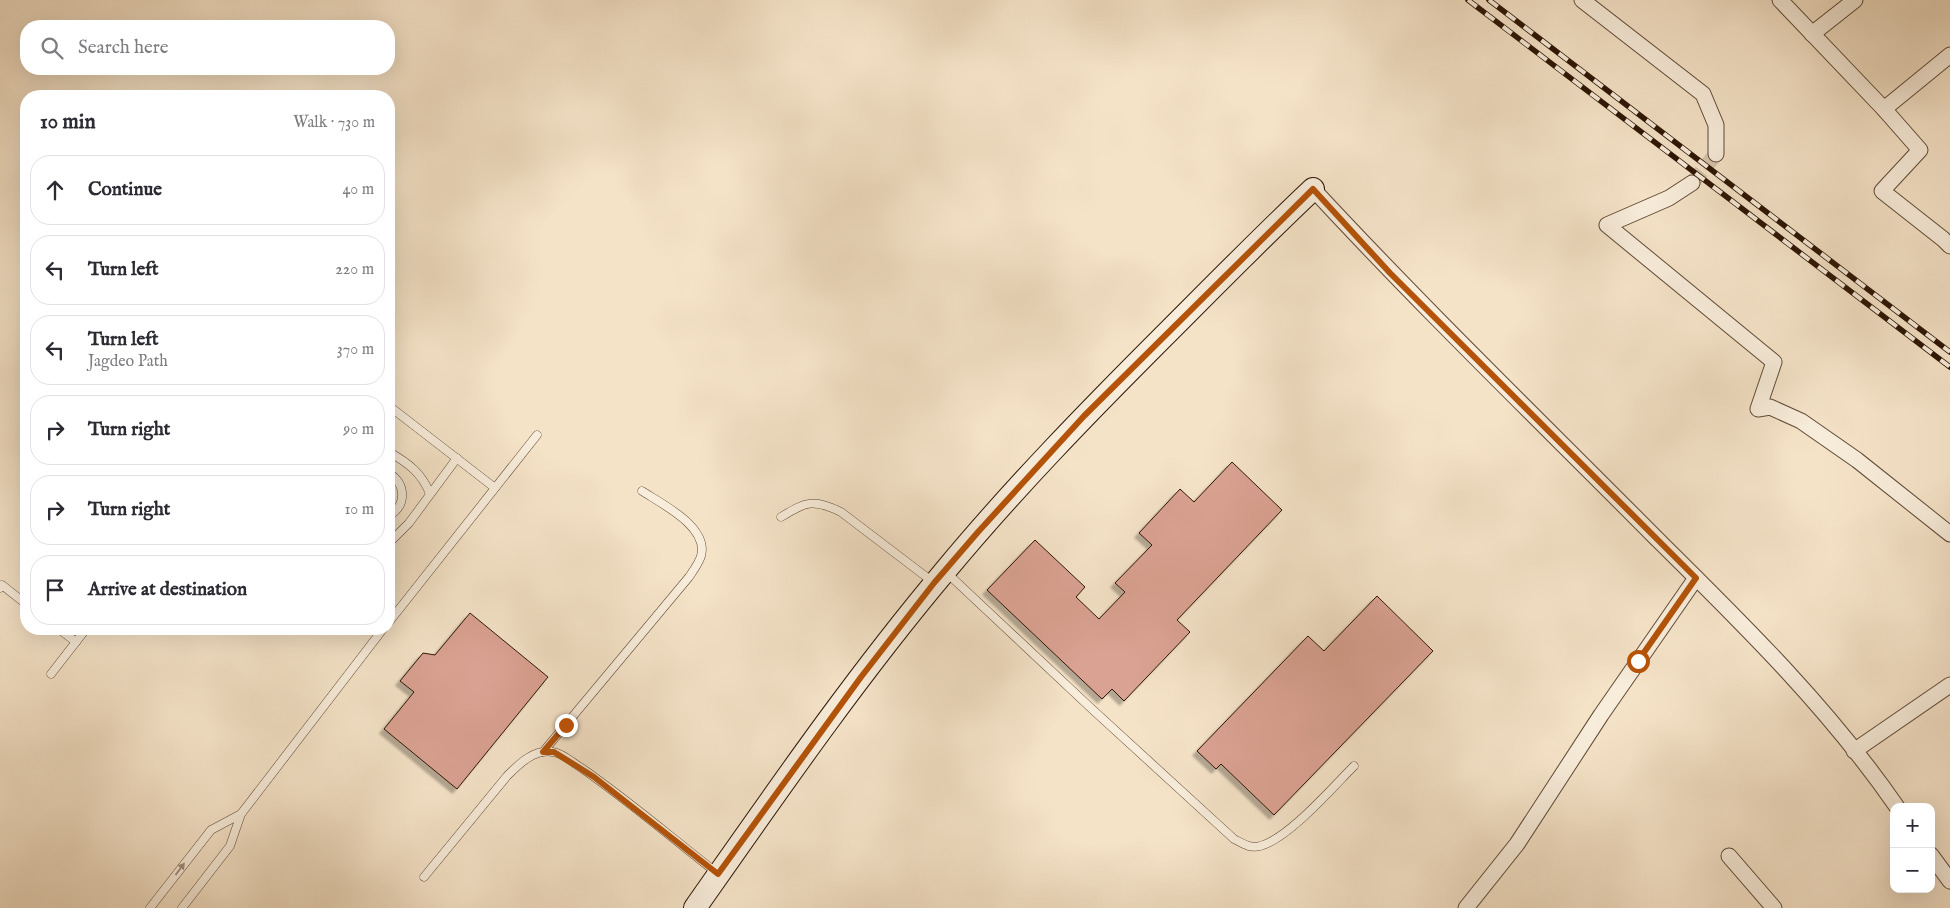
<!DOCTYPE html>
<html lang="en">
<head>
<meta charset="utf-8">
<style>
  :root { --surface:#fff; --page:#f2f2f3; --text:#2b2b33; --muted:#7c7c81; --line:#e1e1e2 }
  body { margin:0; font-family:"IM FELL English",serif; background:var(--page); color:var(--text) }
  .controls { position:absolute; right:15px; bottom:15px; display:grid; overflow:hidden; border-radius:10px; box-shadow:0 5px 20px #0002 }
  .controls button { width:45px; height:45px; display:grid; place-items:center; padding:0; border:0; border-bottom:1px solid var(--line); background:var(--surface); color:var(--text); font:25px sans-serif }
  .stop { position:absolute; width:15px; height:15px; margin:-11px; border:4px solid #b45309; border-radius:50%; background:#fff }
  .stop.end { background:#b45309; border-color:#fff; box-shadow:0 1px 5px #0008 }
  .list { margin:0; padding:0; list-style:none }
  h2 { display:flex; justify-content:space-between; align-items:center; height:65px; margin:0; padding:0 20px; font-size:21px }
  h2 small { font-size:16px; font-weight:400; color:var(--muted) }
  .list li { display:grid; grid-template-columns:32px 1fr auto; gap:15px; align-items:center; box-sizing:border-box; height:70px; margin:0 10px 10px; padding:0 10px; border:1px solid var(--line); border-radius:20px }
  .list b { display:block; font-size:19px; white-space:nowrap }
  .list p { margin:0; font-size:16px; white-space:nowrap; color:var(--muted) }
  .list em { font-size:16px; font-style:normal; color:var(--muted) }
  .icon { flex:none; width:28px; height:28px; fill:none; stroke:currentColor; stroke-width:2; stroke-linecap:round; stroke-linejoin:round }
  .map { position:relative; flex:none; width:1950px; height:908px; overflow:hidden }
  .search { position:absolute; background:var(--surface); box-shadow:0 5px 20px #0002; left:20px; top:20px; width:375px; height:55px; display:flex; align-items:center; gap:12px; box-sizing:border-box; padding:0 18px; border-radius:20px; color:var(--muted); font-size:19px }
  .panel { position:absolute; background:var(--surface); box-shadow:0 5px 20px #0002; left:20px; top:90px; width:375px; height:545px; border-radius:20px }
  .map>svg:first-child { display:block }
  .building { fill:#daa292; stroke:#2d1605; filter:url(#shadow) }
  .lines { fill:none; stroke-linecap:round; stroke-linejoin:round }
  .street-tunnel { stroke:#d7c4ab; stroke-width:15; stroke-dasharray:15 8; stroke-linecap:butt }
  .lane-casing { stroke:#5f4936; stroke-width:9 }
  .street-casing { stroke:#5f4936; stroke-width:17 }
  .secondary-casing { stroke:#2d1605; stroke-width:24 }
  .lane { stroke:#f8eddb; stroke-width:8 }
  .street { stroke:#f8eddb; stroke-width:15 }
  .secondary { stroke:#f8eddb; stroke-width:22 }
  .rail-casing { stroke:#2d1605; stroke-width:5.5 }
  .rail { stroke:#f8eddb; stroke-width:4; stroke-dasharray:11; stroke-linecap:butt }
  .oneway { fill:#9d8c7b }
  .route { stroke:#b45309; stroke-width:6 }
</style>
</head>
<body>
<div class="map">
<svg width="1950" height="908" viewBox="0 0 1950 908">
  <defs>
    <filter id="shadow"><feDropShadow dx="-4.5" dy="4.5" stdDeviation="1" flood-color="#0004"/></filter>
  </defs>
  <rect width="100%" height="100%" fill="#f5e3c8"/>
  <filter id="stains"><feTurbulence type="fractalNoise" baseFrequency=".004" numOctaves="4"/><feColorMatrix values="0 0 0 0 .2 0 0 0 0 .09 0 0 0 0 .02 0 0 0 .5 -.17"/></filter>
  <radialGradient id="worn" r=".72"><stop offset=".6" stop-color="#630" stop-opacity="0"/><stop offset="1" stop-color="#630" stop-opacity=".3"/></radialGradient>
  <g class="building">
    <polygon points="1232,462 1282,510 1177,620 1190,632 1124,701 1112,689 1102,699 987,590 1035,540 1085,587 1076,597 1099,619 1125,592 1115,583 1152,545 1139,533 1180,489 1194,502"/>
    <polygon points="1377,596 1433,651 1274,815 1221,764 1216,769 1197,751 1308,636 1324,651"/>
    <polygon points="470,613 548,677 457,789 384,729 414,692 400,681 423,653 435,655"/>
  </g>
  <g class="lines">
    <polyline class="street-tunnel" points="1692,183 1716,154"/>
    <g class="lane-casing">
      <g id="lane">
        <polyline points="389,406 495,488"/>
        <path d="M 389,452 C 408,463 422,473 430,494"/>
        <path d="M 389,473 C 406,484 407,505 389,516"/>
        <path d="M 781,517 C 806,502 813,498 841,512 L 933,582"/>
        <polyline points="389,543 409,523 457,458"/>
        <path d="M 947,573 L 1093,710 L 1234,839 C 1242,843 1250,849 1260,846 C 1288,839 1332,788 1354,766"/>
        <polyline points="0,588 2,585 26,604"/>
        <polyline points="389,622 537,435"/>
        <polyline points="59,629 76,642"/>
        <polyline points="51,674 86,629"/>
        <path d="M 543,752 L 689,577 C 693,571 699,563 701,556 C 709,527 662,504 642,491"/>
        <path d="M 424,877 L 507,776 C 520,763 534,749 553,752 C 563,753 574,764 583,769 C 629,801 672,838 717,873"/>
        <polyline points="150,908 211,830 241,814"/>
        <polyline points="182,908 230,846 241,814 383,629"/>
      </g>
    </g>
    <g class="street-casing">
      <g id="street">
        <polyline points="1582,0 1703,94 1716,125 1716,154"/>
        <polyline points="1780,0 1884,109 1920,150 1882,191 1943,239 1950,246"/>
        <polyline points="1812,34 1855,0"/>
        <polyline points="1884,109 1950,55"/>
        <polyline points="1692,183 1669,198 1607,225 1774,362 1758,409 1770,407 1801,421 1857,460 1950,534"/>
        <path d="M 1313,189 C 1424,309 1540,421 1655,537 C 1741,622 1828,707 1897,807"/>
        <polyline points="1854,751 1950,685"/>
        <polyline points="1931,855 1950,881"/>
        <polyline points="1729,856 1774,908"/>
        <polyline points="1466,908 1517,844 1601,715 1696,578"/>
      </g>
    </g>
    <g class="secondary-casing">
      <path id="secondary" d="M 695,908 C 775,794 855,678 945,571 C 1013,489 1088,412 1163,337 C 1213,287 1262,237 1313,189"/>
    </g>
    <use href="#lane" class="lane"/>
    <use href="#street" class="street"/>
    <use href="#secondary" class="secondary"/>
    <g class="rail-casing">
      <g id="rail">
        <polyline points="1468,0 1950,367"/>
        <polyline points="1489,0 1950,352"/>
      </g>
    </g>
    <use href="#rail" class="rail"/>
  </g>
  <defs><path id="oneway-solid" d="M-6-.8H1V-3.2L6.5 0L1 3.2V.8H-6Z" transform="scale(1.25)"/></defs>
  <use class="oneway" href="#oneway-solid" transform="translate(180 869) rotate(-53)"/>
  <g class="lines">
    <polyline class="route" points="566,725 543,752 554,752 594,777 718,874 861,677 934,583 978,532 1084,416 1313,189 1390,273 1696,578 1638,661"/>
  </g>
  <rect width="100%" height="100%" filter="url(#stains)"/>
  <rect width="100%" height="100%" fill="url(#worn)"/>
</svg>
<div class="controls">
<button>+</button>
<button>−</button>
</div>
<div class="stop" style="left:1638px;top:661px"></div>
<div class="stop end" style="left:566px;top:725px"></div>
<div class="search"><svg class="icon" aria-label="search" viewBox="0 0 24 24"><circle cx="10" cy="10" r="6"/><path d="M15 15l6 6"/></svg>Search here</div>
<section class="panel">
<h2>10 min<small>Walk · 730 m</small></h2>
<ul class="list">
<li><svg class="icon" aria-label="ahead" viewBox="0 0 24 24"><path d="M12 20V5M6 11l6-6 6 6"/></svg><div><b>Continue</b></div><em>40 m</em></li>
<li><svg class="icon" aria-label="left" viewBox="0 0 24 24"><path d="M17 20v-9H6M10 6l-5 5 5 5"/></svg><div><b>Turn left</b></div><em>220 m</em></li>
<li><svg class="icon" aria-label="left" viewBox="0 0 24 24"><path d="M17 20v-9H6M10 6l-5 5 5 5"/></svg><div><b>Turn left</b><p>Jagdeo Path</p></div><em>370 m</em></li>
<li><svg class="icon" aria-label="right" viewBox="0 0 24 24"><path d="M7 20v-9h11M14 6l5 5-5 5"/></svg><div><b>Turn right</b></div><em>90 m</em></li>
<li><svg class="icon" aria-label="right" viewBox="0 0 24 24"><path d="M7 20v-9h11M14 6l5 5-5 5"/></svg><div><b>Turn right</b></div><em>10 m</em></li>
<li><svg class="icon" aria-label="arrive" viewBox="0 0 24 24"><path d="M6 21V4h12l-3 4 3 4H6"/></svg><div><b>Arrive at destination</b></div></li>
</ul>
</section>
</div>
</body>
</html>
